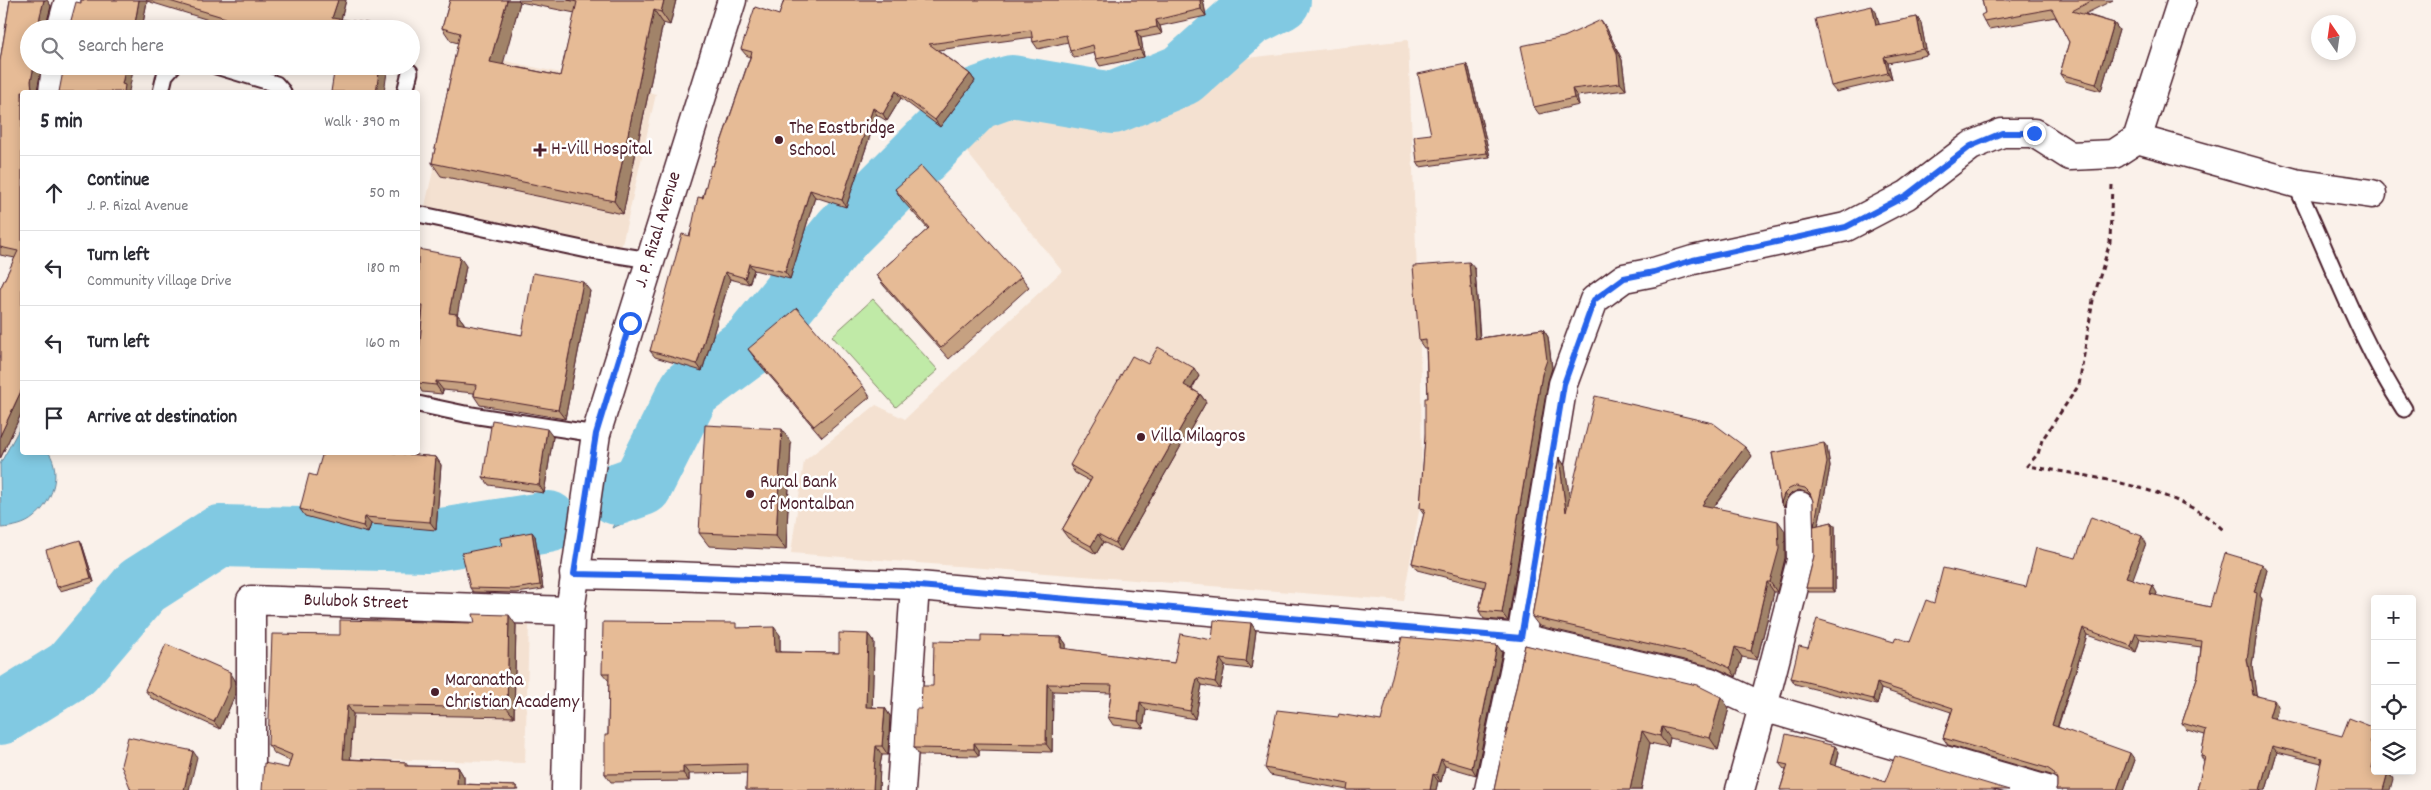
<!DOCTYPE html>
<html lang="en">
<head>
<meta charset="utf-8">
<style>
  :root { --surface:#fff; --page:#f2f2f3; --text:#2b2b33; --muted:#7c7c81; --line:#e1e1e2 }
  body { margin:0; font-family:Dekko,sans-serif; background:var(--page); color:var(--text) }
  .controls { position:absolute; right:15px; bottom:15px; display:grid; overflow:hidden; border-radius:5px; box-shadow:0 2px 12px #0003 }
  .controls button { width:45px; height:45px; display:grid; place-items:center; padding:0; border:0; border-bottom:1px solid var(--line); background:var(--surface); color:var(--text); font:25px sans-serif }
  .compass { position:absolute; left:2311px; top:15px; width:45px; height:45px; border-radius:50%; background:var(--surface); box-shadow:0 2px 12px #0003; rotate:347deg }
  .stop { position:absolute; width:15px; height:15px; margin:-11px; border:4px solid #2563eb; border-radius:50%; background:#fff }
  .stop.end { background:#2563eb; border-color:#fff; box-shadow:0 1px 5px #0008 }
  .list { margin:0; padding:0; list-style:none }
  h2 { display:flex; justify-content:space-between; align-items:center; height:65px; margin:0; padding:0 20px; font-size:21px }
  h2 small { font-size:16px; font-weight:400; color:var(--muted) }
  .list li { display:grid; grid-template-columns:32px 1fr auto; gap:15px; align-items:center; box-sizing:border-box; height:75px; padding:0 20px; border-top:1px solid var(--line) }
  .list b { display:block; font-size:19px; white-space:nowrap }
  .list p { margin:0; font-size:16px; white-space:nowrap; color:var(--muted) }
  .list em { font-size:16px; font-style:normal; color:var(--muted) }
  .icon { flex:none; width:28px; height:28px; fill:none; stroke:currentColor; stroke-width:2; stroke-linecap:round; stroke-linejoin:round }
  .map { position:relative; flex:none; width:2431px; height:790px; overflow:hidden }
  .search { position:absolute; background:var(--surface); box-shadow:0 2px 12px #0003; left:20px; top:20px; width:400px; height:55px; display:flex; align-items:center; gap:12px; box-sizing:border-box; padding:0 18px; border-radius:28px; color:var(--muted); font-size:19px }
  .panel { position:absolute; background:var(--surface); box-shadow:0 2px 12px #0003; left:20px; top:90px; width:400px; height:365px; border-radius:5px }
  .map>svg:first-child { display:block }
  .built { fill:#f4e1d1 }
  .green { fill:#c0eaa7; stroke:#858469 }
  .water { fill:#81c9e2; stroke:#6b8599 }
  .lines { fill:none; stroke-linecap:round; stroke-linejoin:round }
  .river { stroke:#81c9e2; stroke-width:62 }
  .service-casing { stroke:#4a1f2b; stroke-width:19 }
  .minor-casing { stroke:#4a1f2b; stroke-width:31 }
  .primary-casing { stroke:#4a1f2b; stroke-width:31 }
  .path { stroke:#4a1f2b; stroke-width:3; stroke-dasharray:5 4; stroke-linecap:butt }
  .service { stroke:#fff; stroke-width:15 }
  .minor { stroke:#fff; stroke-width:28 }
  .primary { stroke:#fff; stroke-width:28 }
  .wall { fill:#c6a181; stroke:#4a1f2b; fill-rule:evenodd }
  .shaded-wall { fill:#a18369; stroke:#4a1f2b }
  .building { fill:#e6bb96; stroke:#4a1f2b }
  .route { stroke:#2563eb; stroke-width:6 }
  .poi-dot { fill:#4a1f2b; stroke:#fff; stroke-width:2 }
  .labels { text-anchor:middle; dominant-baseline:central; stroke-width:5; stroke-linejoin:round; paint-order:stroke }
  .poi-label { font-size:19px; fill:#4a1f2b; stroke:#fff; text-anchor:start }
  .street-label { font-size:19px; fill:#4a1f2b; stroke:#fff }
</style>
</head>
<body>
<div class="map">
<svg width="2431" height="790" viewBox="0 0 2431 790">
  <rect width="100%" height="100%" fill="#faf1ea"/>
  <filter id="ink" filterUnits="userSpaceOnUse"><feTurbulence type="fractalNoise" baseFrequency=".02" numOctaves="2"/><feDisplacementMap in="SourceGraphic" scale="10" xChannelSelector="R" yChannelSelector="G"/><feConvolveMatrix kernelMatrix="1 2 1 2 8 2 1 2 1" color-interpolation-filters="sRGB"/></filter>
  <g filter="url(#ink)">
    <g class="built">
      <polygon points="1408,40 1421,378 1422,495 1403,601 791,553 804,461 876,405 905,419 1062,271 954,136 1011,94 1118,118 1247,58"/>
      <polygon points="460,51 656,94 621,249 425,206"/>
      <polygon points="344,621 529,625 525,763 340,758"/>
    </g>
    <polygon class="green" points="873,299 938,370 896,407 832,336"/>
    <g class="water">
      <polygon points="655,414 676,426 657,493 639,517 612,528 649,453"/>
      <path d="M 22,424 L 22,452 L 49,453 C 62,473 52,503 34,517 C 25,525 13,527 1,528 L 0,464 Z"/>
    </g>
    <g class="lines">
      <g class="river">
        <polyline points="617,494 642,485 690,390 752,344 843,232 976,99 1012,86 1113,103 1182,75 1248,16 1280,0"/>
        <polyline points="0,714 72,669 142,586 220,536 428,541 548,522"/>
      </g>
      <g class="service-casing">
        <g id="service">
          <polyline points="216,66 276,84 283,92"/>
          <polyline points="161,92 165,75 173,66"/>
          <polyline points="405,92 410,72"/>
          <path d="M 2295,183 C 2331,259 2358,338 2404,409"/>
          <polyline points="418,214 592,251 650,260"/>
          <polyline points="418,404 465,414 596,434"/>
        </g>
      </g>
      <g class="minor-casing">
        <g id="minor">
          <polyline points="61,29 69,0"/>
          <polyline points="53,92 56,66"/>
          <polyline points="2137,139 2295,183 2372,194"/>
          <polyline points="574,574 672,576 907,585 1521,638 1710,682 1763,707 1801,560 1800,506"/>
          <polyline points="251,790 251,600 570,611"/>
          <polyline points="901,790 915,586"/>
          <polyline points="1489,790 1521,638 1563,384 1594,300 1624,278 1654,272 1693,260 1846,227 1907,195 1971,146 2002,133 2034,133 2070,156 2114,154 2137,139 2182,0"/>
          <polyline points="1740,790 1763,707 2047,790"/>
        </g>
      </g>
      <g class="primary-casing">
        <polyline id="primary" points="566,790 570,611 596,434 732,0"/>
      </g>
      <path class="path" d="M 2112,185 L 2110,242 L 2093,300 L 2079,385 L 2042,440 L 2038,454 L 2027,466 C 2084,475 2184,488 2224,531"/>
      <use href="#service" class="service"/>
      <use href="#minor" class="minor"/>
      <use href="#primary" class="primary"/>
    </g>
    <g class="wall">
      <polygon points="10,0 47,0 51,6 46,25 29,29 38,92 22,92 22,412 0,459 0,289 15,258 0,255 0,61"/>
      <polygon points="81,0 346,0 341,20 386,26 388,29 225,29 225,25 147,1 142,29 67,29 81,3"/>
      <path d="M 450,0 L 676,0 L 670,25 L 663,23 L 623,214 L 441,176 L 432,163 L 458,43 L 451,41 L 442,28 ZM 520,2 L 575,13 L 560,76 L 502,64 Z"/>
      <polygon points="784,0 1203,0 1206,16 1160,26 1162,34 1141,38 1144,57 1100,66 1096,59 1094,53 1074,58 1070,51 1068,42 1038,49 1033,42 1033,37 938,50 970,74 975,81 940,127 901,98 887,121 877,115 846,207 815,197 790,279 754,270 749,284 730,279 702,371 655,357 650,351 750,57 746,55 741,49 779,15"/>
      <polygon points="1982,0 2113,0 2085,14 2114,23 2119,30 2101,91 2065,81 2060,74 2069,42 2056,17 1989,29 1984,21 1985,13"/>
      <polygon points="1876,12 1879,25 1917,17 1921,23 1927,55 1888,63 1892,79 1836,92 1831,86"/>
      <polygon points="1606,27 1622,60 1626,90 1577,96 1579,105 1539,114 1534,107 1564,37"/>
      <polygon points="1466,64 1469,68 1490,157 1420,167 1417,162"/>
      <polygon points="895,189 1021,277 1029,287 949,359 884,286 876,275 928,229 902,200"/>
      <polygon points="418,249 466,266 457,314 464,323 464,325 522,335 590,291 565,419 480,405 474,396 474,393 443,390 442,394 422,392 418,384 418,366 422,313 418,313"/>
      <polygon points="1475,269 1480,338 1543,329 1548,337 1552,368 1548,381 1508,621 1484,619 1479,611 1484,587 1417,570 1412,563 1424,514 1420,508 1428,398 1426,348 1424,348 1419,341"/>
      <polygon points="748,349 863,386 870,397 822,437 756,360"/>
      <polygon points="1199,376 1192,389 1200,394 1206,402 1121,551 1103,542 1096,554 1068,538 1062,530 1090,481 1075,473 1070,465"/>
      <polygon points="553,437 544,493 489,485 483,477"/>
      <polygon points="791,443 786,550 709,546 699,533"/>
      <polygon points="1745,447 1752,456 1714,507 1785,531 1785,558 1777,592 1774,592 1757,660 1742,657 1736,677 1714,667 1539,626 1532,617 1559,457 1565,466 1569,498"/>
      <polygon points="1827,447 1830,467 1818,526 1832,522 1835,526 1835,592 1809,592 1806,588 1814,556 1813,501 1811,495 1808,493 1799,490 1792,493 1787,498 1784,507 1781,503 1772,453"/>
      <polygon points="392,453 436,457 441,465 436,530 371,524 368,533 305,516 300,509 316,476"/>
      <polygon points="535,536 543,589 517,593 473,592 470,588 502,545"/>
      <polygon points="80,540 82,544 94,582 60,591 57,587"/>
      <polygon points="2146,543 2132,579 2157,593 2156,596 2210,607 2267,570 2260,596 2262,599 2252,665 2256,695 2278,706 2275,719 2375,771 2388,772 2393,779 2321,763 2277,752 2266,790 2197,790 2204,762 2201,756 2205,735 2187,730 2182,723 2198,675 2201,647 2140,639 2136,652 2087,635 2058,727 2135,760 2124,790 2056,790 2057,787 2057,779 2051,775 1948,745 1943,738 1951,712 1881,689 1877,705 1795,684 1791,678 1808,648 1910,642 1934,603 2026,587 2076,558"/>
      <polygon points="1251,623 1256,631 1251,669 1225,666 1220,689 1202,685 1195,719 1146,710 1143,728 1113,725 1108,717 1111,693 1053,691 1052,752 979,750 979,756 919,755 914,748 921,709 933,686 981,642 1061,637 1066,644 1066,649 1174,663 1212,640"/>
      <polygon points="516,625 514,717 353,714 350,759 405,762 408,766 458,767 464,777 464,784 516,786 519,790 262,790 288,768 290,761 275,754 268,745 340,635"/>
      <polygon points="740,628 780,635 780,652 839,653 868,634 874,642 872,707 885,708 890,716 888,755 882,755 880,765 879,790 746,790 747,773 689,774 689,781 611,782 605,774 608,735 609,681 602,673"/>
      <polygon points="1525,645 1729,708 1718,750 1670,738 1668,747 1650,743 1641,790 1494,790"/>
      <polygon points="1502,652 1476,775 1445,766 1441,782 1438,781 1436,790 1347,790 1270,775 1265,768 1381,721"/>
      <polygon points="235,680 235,695 220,729 151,698 145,690"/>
      <polygon points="1835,746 1839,752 1836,766 1885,782 1780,790 1786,770 1784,769 1779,763"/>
    </g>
    <g class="shaded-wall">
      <polygon points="44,0 47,0 51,6 46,25 46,29 42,29 39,23 40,16"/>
      <polygon points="139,0 146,0 147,1 142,29 134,29"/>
      <polygon points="338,0 346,0 339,27 332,18"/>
      <polygon points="507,0 518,0 520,2 500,75 490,62"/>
      <polygon points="664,0 676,0 670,25 661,12"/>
      <polygon points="1200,0 1203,0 1206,16 1201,9"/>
      <polygon points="1872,6 1876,12 1881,31 1876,25"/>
      <polygon points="654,10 663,23 623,214 614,201"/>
      <polygon points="1917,17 1921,23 1927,55 1923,49"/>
      <polygon points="1156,20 1160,26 1162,34 1157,27"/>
      <polygon points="1601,20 1606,27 1622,60 1626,90 1620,83"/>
      <polygon points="2114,23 2119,30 2101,91 2096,84"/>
      <polygon points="263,24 266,29 262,29"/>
      <polygon points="1136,31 1141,38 1144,57 1140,50"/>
      <polygon points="1884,57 1888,63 1892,79 1888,73"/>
      <polygon points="1466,64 1469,68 1490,157 1487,153"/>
      <polygon points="34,66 42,66 37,90 38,92 35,92 32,89 31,81"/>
      <polygon points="126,66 134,66 129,91 130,92 124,92 122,84"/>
      <polygon points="380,66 388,66 384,92 376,92"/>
      <polygon points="970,74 975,81 940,127 935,120"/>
      <polygon points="1572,89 1577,96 1579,105 1574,98"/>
      <polygon points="896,91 901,98 887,121 883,114"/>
      <polygon points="873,108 877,115 846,207 842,200"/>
      <polygon points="810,190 815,197 790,279 785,272"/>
      <polygon points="460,257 466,266 456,322 449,313"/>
      <polygon points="1469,262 1475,269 1480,347 1475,339"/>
      <polygon points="749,264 754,270 749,284 745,278"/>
      <polygon points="725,272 730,279 702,371 697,364"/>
      <polygon points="583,282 590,291 565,419 558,410"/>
      <polygon points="457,314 464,323 463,333 457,323"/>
      <polygon points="1543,329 1548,337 1552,368 1548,381 1508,621 1502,613 1542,374"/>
      <polygon points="1194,368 1199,376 1189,393 1184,385"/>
      <polygon points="436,381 443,390 442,394 436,385"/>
      <polygon points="22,389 22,412 0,459 0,436"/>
      <polygon points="1200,394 1206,402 1121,551 1115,543"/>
      <polygon points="547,429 553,437 544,493 539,485"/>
      <polygon points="782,429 791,443 786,550 776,536"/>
      <polygon points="1824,443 1827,447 1830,467 1817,531 1814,526"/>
      <polygon points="1745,447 1752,456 1708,514 1702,505"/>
      <polygon points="436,457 441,465 436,530 430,522"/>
      <polygon points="1559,457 1565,466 1573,521 1566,512"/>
      <polygon points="1784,494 1787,498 1784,507 1781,503"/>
      <polygon points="365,517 371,524 368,533 363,526"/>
      <polygon points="1778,521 1785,531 1785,558 1777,592 1770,582"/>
      <polygon points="1832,522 1835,526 1835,592 1832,588"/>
      <polygon points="532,532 535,536 543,589 540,585"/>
      <polygon points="1098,534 1103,542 1096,554 1091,546"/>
      <polygon points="2142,536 2146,543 2131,584 2126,577"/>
      <polygon points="80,540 82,544 94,582 91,578"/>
      <polygon points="2262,564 2267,570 2260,596 2262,599 2252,665 2257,701 2253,695 2247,659 2254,592"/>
      <polygon points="1767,582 1774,592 1757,660 1751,651"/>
      <polygon points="2153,586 2157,593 2154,601 2150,594"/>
      <polygon points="509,615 516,625 514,717 507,708"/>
      <polygon points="1251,623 1256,631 1251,669 1246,662"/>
      <polygon points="774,627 780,635 780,660 775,652"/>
      <polygon points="2083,628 2087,635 2056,731 2052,725"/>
      <polygon points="2136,633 2140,639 2136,652 2131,646"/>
      <polygon points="868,634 874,642 872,715 866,707"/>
      <polygon points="1061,637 1066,644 1066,656 1061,648"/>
      <polygon points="1497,645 1502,652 1476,775 1472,768"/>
      <polygon points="1735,647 1742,657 1736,677 1730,668"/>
      <polygon points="1220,659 1225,666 1220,689 1215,682"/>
      <polygon points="230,672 235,680 235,695 220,729 214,722"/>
      <polygon points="1197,678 1202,685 1195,719 1190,711"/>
      <polygon points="1877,683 1881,689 1877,705 1873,699"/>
      <polygon points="1047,684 1053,691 1052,752 1046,744"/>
      <polygon points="1721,697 1729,708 1718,750 1710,738"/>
      <polygon points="2274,700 2278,706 2274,724 2269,717"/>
      <polygon points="1140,702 1146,710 1143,728 1138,721"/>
      <polygon points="347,705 353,714 350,768 343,759"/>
      <polygon points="885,708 890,716 888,755 882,746"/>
      <polygon points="1662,727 1670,738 1668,747 1660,736"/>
      <polygon points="1642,731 1650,743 1641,790 1630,790"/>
      <polygon points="2375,731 2375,749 2370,743"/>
      <polygon points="974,743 979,750 979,756 974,749"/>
      <polygon points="876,746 882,755 880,765 879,790 873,790 875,757"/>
      <polygon points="1835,746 1839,752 1835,770 1830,764"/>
      <polygon points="2272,746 2277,752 2266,790 2260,790"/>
      <polygon points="193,751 197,757 189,790 184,790"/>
      <polygon points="2130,753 2135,760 2124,790 2117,790"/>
      <polygon points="2375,757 2375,771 2372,768"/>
      <polygon points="1441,759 1445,766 1441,782 1436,775"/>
      <polygon points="683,766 689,774 689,781 683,773"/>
      <polygon points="458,767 464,777 464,790 457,784"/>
      <polygon points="2388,772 2393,779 2390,790 2383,790"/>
      <polygon points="1433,774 1438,781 1436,790 1430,790"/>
    </g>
    <g class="building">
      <polygon points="10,0 44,0 40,16 39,23 42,29 29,29 29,66 34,66 31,81 32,89 35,92 22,92 22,389 0,436 0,289 18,251 0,247 0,61"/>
      <polygon points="81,0 139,0 134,29 67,29 70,24 76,2 81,3"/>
      <polygon points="166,0 338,0 332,18 386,26 385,29 279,29 263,24 262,29 225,29 226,18"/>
      <polygon points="450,0 507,0 490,62 560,76 577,2 568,0 664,0 661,12 654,10 614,201 432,163 460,33 442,28"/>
      <polygon points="784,0 1200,0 1201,9 1156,20 1157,27 1136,31 1140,50 1096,59 1093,45 1070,51 1066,35 1033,42 1031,30 929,44 970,74 935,120 896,91 883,114 873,108 842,200 810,190 785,272 749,264 745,278 725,272 697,364 650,351 682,234 690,236 698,197 703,198 711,165 713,166 752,52 741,49 755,7 779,15"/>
      <polygon points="1982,0 2093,0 2072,11 2114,23 2096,84 2060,74 2069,42 2052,9 1984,21 1981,15 1985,13"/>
      <polygon points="1872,6 1876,25 1917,17 1923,49 1884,57 1888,73 1831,86 1815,19"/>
      <polygon points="1601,20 1617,53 1620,83 1572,89 1574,98 1534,107 1521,46 1564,37"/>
      <polygon points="1466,64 1487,153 1417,162 1414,136 1431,134 1418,74"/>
      <polygon points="64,66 126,66 122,84 125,85 124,92 59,92"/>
      <polygon points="335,66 380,66 376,92 331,92"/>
      <polygon points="921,166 1021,277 941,348 876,275 929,228 895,189"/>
      <polygon points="418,249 460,257 449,313 457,314 457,323 522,335 533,273 583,282 558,410 474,396 476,385 436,381 436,385 418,383 418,366 423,306 418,305"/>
      <polygon points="1469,262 1475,339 1543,329 1547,360 1542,374 1502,613 1479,611 1486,581 1412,563 1425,509 1420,508 1425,437 1425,398 1428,398 1426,340 1419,341 1413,266"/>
      <polygon points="797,308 863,386 814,426 748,349"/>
      <polygon points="1158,347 1194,368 1184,385 1200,394 1115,543 1098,534 1091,546 1062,530 1092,478 1070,465 1132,356 1148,364"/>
      <polygon points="1595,396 1713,423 1745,447 1702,505 1778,521 1779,549 1770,582 1767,582 1751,651 1735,647 1730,668 1707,657 1532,617 1559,457 1566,512"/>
      <polygon points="492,420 547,429 539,485 483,477"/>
      <polygon points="705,425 782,429 776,536 699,533"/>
      <polygon points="1824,443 1827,463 1814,526 1832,522 1832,588 1806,588 1814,556 1813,501 1810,493 1805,488 1796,486 1789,489 1784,494 1781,503 1772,453"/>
      <polygon points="323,452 387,452 436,457 430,522 365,517 363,526 300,509 309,474 316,476"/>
      <polygon points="2091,517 2142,536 2126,577 2153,586 2150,594 2210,607 2225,553 2262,564 2254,592 2257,593 2247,659 2253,695 2274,700 2269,717 2342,736 2349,718 2375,728 2375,731 2370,743 2375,745 2375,757 2372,768 2375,769 2375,771 2384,771 2388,772 2383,790 2315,790 2322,758 2272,746 2260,790 2197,790 2205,757 2201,756 2206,730 2182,723 2198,675 2202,641 2136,633 2131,646 2083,628 2052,725 2130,753 2117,790 2056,790 2057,787 2057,779 2053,772 2047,768 1943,738 1953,708 1877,683 1873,699 1791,678 1799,646 1808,648 1817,619 1894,642 1896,637 1910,642 1926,600 1934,603 1943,568 2026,587 2036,548 2076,558"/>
      <polygon points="532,532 540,585 514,589 470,588 462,553 502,545 500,538"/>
      <polygon points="80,540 91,578 57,587 46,550"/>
      <polygon points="473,614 509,615 507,708 347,705 343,759 405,762 405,766 458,767 457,784 516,786 516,790 262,790 264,763 288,768 292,755 268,745 272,634 340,635 340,620 475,623"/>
      <polygon points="1214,620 1251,623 1246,662 1220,659 1215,682 1197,678 1190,711 1140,702 1138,721 1108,717 1112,685 1047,684 1046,744 974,743 974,749 914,748 916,709 921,709 922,686 933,686 934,641 981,642 981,635 1061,637 1061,648 1174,663 1180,634 1212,640"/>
      <polygon points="603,622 736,623 736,628 774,627 775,652 839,653 839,633 868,634 866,707 885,708 882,746 876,746 875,757 873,790 746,790 747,764 683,766 683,773 605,774 605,735 608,735 609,673 602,673"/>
      <polygon points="1402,637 1497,645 1472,768 1441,759 1436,775 1433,774 1430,790 1347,790 1348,784 1265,768 1277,710 1338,717 1339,714 1381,721"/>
      <polygon points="166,644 230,672 230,687 214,722 145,690"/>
      <polygon points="1525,645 1697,685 1721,697 1710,738 1662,727 1660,736 1642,731 1630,790 1494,790"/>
      <polygon points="1786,734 1835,746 1830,764 1885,782 1895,756 2009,790 1780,790 1788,765 1779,763"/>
      <polygon points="128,737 193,751 184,790 131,790 121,765"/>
    </g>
  </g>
  <g class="lines" filter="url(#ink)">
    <polyline class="route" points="630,323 596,434 574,574 672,576 907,585 1521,638 1564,384 1594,300 1624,278 1654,272 1693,260 1846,227 1907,195 1971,146 2002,133 2034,133"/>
  </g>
  <g class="poi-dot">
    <circle cx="779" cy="140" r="5"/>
    <path d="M537.5 142.5h5v5h5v5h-5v5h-5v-5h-5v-5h5z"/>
    <circle cx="1141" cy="437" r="5"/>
    <circle cx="750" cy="494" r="5"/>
    <circle cx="435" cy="692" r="5"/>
  </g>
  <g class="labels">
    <g class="poi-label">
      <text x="789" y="129">The Eastbridge<tspan x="789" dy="22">School</tspan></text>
      <text x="551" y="150">H-Vill Hospital</text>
      <text x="1151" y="437">Villa Milagros</text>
      <text x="760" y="483">Rural Bank<tspan x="760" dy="22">of Montalban</tspan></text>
      <text x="445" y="681">Maranatha<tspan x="445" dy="22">Christian Academy</tspan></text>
    </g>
    <g class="street-label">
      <text transform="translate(659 230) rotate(-73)">J. P. Rizal Avenue</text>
      <text transform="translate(356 603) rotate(2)">Bulubok Street</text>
    </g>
  </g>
</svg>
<div class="controls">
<button>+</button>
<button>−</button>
<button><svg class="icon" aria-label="locate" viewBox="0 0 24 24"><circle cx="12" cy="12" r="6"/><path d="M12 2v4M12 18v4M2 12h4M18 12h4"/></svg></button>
<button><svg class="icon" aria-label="layers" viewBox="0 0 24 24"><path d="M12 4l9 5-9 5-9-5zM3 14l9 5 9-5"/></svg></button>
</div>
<svg class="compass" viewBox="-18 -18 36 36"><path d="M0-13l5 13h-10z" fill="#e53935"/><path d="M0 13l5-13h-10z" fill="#7c7c81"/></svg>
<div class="stop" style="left:630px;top:323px"></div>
<div class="stop end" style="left:2034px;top:133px"></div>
<div class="search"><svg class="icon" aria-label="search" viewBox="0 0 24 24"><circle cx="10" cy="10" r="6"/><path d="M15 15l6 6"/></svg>Search here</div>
<section class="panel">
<h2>5 min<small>Walk · 390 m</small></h2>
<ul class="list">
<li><svg class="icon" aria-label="ahead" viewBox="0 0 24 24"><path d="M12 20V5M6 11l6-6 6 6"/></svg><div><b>Continue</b><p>J. P. Rizal Avenue</p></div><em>50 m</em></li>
<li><svg class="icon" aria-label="left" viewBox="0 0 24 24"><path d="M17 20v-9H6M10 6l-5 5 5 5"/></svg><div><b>Turn left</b><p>Community Village Drive</p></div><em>180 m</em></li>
<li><svg class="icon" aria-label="left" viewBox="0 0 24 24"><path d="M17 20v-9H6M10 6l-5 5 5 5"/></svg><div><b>Turn left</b></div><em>160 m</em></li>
<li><svg class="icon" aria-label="arrive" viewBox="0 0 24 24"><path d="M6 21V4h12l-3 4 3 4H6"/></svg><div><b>Arrive at destination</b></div></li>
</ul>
</section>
</div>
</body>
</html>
